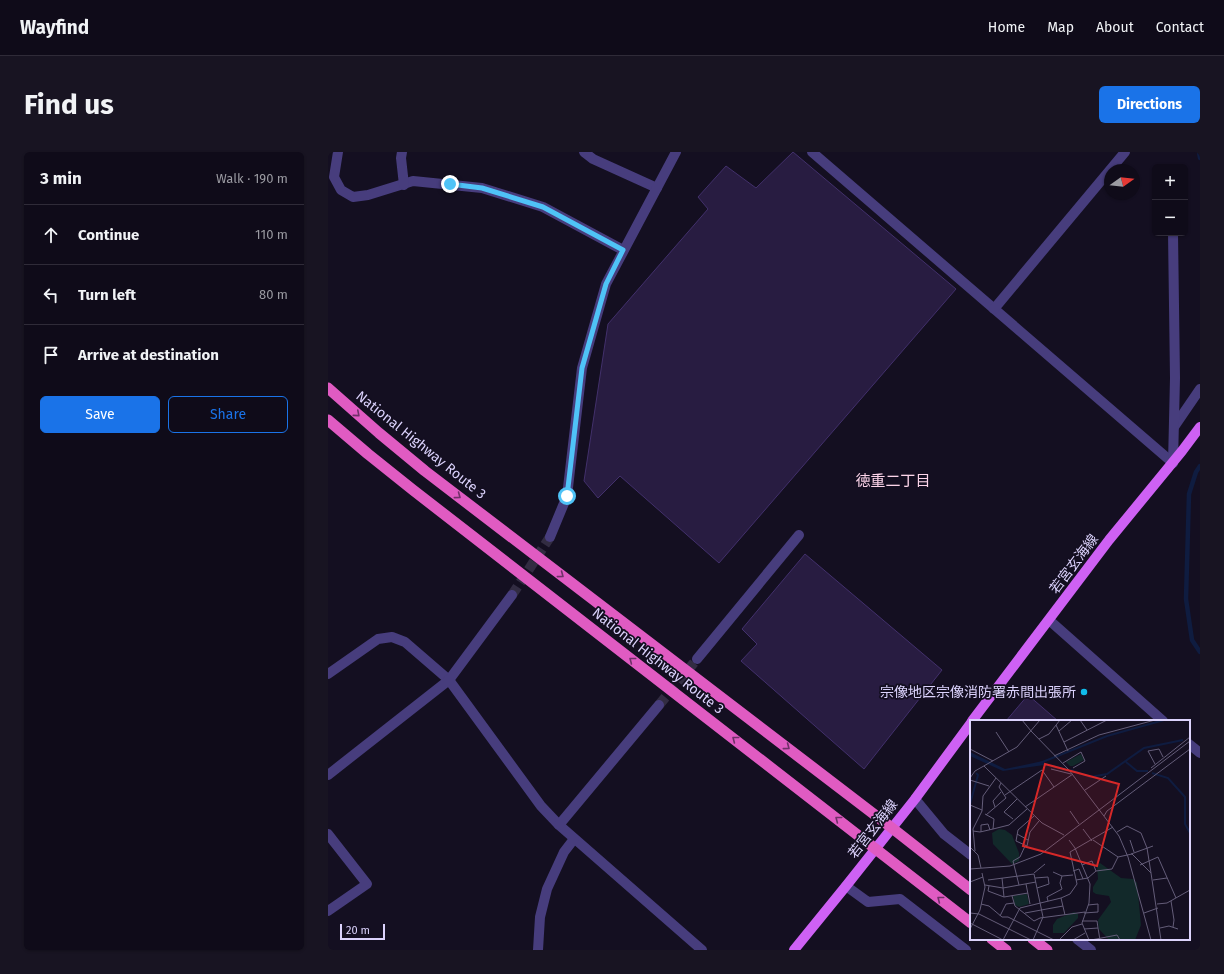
<!DOCTYPE html>
<html lang="en">
<head>
<meta charset="utf-8">
<style>
  :root { --surface:#0f0b19; --page:#181422; --text:#f1f3f6; --muted:#9b9ba2; --line:#2f2b38; --accent:#1a73e8 }
  body { margin:0; font-family:"Fira Sans","Noto Sans JP",sans-serif; background:var(--page); color:var(--text) }
  .controls { position:absolute; right:12px; top:12px; display:grid; overflow:hidden; border-radius:6px; box-shadow:0 1px 3px #0004 }
  .controls button { width:36px; height:36px; display:grid; place-items:center; padding:0; border:0; border-bottom:1px solid var(--line); background:var(--surface); color:var(--text); font:20px sans-serif }
  .compass { position:absolute; left:776px; top:12px; width:36px; height:36px; border-radius:50%; background:var(--surface); box-shadow:0 1px 3px #0004; rotate:75deg }
  .scale { position:absolute; left:12px; bottom:10px; width:45px; box-sizing:border-box; padding-left:4px; border:2px solid #dbd2fc; border-top:0; font-size:11px; line-height:14px; white-space:nowrap; color:#dbd2fc; -webkit-text-stroke:3px #140f21; paint-order:stroke }
  .stop { position:absolute; width:12px; height:12px; margin:-9px; border:3px solid #4fc3f7; border-radius:50%; background:#fff }
  .stop.end { background:#4fc3f7; border-color:#fff; box-shadow:0 1px 4px #0008 }
  .list { margin:0; padding:0; list-style:none }
  h2 { display:flex; justify-content:space-between; align-items:center; height:52px; margin:0; padding:0 16px; font-size:17px }
  h2 small { font-size:13px; font-weight:400; color:var(--muted) }
  .list li { display:grid; grid-template-columns:26px 1fr auto; gap:12px; align-items:center; box-sizing:border-box; height:60px; padding:0 16px; border-top:1px solid var(--line) }
  .list b { display:block; font-size:15px; white-space:nowrap }
  .list em { font-size:13px; font-style:normal; color:var(--muted) }
  .actions { display:flex; gap:8px; padding:12px 16px }
  .actions a { flex:1; padding:9px 0; border:1px solid var(--accent); border-radius:6px; text-align:center; font-size:14px; color:var(--accent) }
  .actions .main { background:var(--accent); color:#fff }
  .icon { flex:none; width:22px; height:22px; fill:none; stroke:currentColor; stroke-width:2; stroke-linecap:round; stroke-linejoin:round }
  .map { position:relative; flex:none; width:872px; height:798px; overflow:hidden; border-radius:6px }
  header { display:flex; align-items:center; gap:24px; box-sizing:border-box; height:56px; padding:0 20px; background:var(--surface); border-bottom:1px solid var(--line) }
  header strong { font-size:19px }
  nav { display:flex; gap:22px; margin-inline-start:auto; font-size:14px }
  .intro { display:flex; align-items:center; justify-content:space-between; box-sizing:border-box; height:96px; padding:0 24px }
  h1 { margin:0; font-size:28px }
  .button { padding:10px 18px; border-radius:6px; background:var(--accent); color:#fff; font-size:14px; font-weight:700 }
  main { display:flex; gap:24px; padding:0 24px }
  aside { flex:1; background:var(--surface); border-radius:6px; box-shadow:0 1px 3px #0004 }
  .map>svg:first-child { display:block }
  .lines { fill:none; stroke-linecap:round; stroke-linejoin:round }
  .stream { stroke:#0f1c40; stroke-width:4.5 }
  .building { fill:#281c41; stroke:#42306b }
  .minor-tunnel { stroke:#322c42; stroke-width:10; stroke-dasharray:10 5; stroke-linecap:butt }
  .minor { stroke:#473d7d; stroke-width:10 }
  .primary { stroke:#ce61f4; stroke-width:10 }
  .trunk { stroke:#e05bc2; stroke-width:11 }
  .oneway { stroke:#703169 }
  .route { stroke:#4fc3f7; stroke-width:5 }
  .poi-dot { fill:#10bbea; stroke:#140f21; stroke-width:1.5 }
  .labels { text-anchor:middle; dominant-baseline:central; stroke-width:3.5; stroke-linejoin:round; paint-order:stroke }
  .street-label { font-size:14px; fill:#dbd2fc; stroke:#140f21 }
  .poi-label { font-size:14px; fill:#dbd2fc; stroke:#140f21; text-anchor:end }
  .neighbourhood-label { font-size:15px; fill:#fcd4e9; stroke:#140f21 }
  .inset-river { fill:none; stroke:#0f1c40; stroke-width:2 }
  .inset-road { fill:none; stroke:#645d79; stroke-width:1 }
  .view { fill:#d62828; fill-opacity:0.15; stroke:#d62828; stroke-width:2 }
  .inset-edge { fill:none; stroke:#dbd2fc; stroke-width:2 }
</style>
</head>
<body>
<header>
<strong>Wayfind</strong>
<nav><a>Home</a><a>Map</a><a>About</a><a>Contact</a></nav>
</header>
<div class="intro"><h1>Find us</h1><a class="button">Directions</a></div>
<main>
<aside>
<h2>3 min<small>Walk · 190 m</small></h2>
<ul class="list">
<li><svg class="icon" aria-label="ahead" viewBox="0 0 24 24"><path d="M12 20V5M6 11l6-6 6 6"/></svg><div><b>Continue</b></div><em>110 m</em></li>
<li><svg class="icon" aria-label="left" viewBox="0 0 24 24"><path d="M17 20v-9H6M10 6l-5 5 5 5"/></svg><div><b>Turn left</b></div><em>80 m</em></li>
<li><svg class="icon" aria-label="arrive" viewBox="0 0 24 24"><path d="M6 21V4h12l-3 4 3 4H6"/></svg><div><b>Arrive at destination</b></div></li>
</ul>
<div class="actions"><a class="main">Save</a><a>Share</a></div>
</aside>
<div class="map">
<svg width="872" height="798" viewBox="0 0 872 798">
  <rect width="100%" height="100%" fill="#140f21"/>
  <g class="lines">
    <g class="stream">
      <polyline points="871,0 872,6"/>
      <polyline points="872,314 868,320 861,342 858,447 864,488 872,500"/>
    </g>
  </g>
  <g class="building">
    <polygon points="465,0 628,137 391,411 292,324 270,346 256,329 280,172 380,57 370,45 398,14 428,36"/>
    <polygon points="477,402 614,518 536,617 413,509 429,492 414,477"/>
    <polygon points="700,543 730,569 678,569"/>
  </g>
  <g class="lines">
    <g class="minor-tunnel">
      <polyline points="184,443 222,385"/>
      <polyline points="331,553 369,507"/>
    </g>
    <g class="minor">
      <polyline points="10,0 6,25 13,38 25,45 40,43 85,29 154,36 215,55 295,98"/>
      <polyline points="74,0 73,6 76,33"/>
      <polyline points="256,0 265,7 329,36"/>
      <polyline points="484,0 845,311"/>
      <polyline points="666,157 797,0"/>
      <polyline points="846,275 872,237"/>
      <polyline points="845,311 847,226 845,81"/>
      <polyline points="222,385 239,344 254,216 278,132 348,0"/>
      <polyline points="721,468 835,569"/>
      <polyline points="369,507 471,383"/>
      <polyline points="0,522 50,487 64,485 77,490 121,528 213,654 231,673 374,798"/>
      <polyline points="861,592 872,601"/>
      <polyline points="0,623 121,528 184,443"/>
      <polyline points="587,647 616,682 643,703"/>
      <polyline points="231,673 331,553"/>
      <polyline points="0,682 39,732 0,759"/>
      <polyline points="518,734 540,750 572,747 638,798"/>
      <polyline points="749,787 763,798"/>
      <polyline points="210,798 212,765 219,737 236,700 246,687"/>
    </g>
    <g class="primary">
      <polyline points="644,569 781,388 854,299 872,275"/>
      <polyline points="466,798 518,734 587,647 643,571"/>
    </g>
    <g class="trunk">
      <polyline points="0,236 51,281 97,319 564,676 643,738"/>
      <polyline points="0,268 40,302 85,338 643,771"/>
      <polyline points="664,787 678,798"/>
      <polyline points="705,787 719,798"/>
    </g>
  </g>
  <defs><path id="oneway-chevron" d="M-2-3.5L2.5 0L-2 3.5" fill="none" stroke-width="1.6" stroke-linecap="round" stroke-linejoin="round"/></defs>
  <g class="oneway">
    <use href="#oneway-chevron" transform="translate(29 262) rotate(41)"/>
    <use href="#oneway-chevron" transform="translate(130 344) rotate(37)"/>
    <use href="#oneway-chevron" transform="translate(233 423) rotate(37)"/>
    <use href="#oneway-chevron" transform="translate(304 508) rotate(-142)"/>
    <use href="#oneway-chevron" transform="translate(407 587) rotate(-142)"/>
    <use href="#oneway-chevron" transform="translate(459 595) rotate(37)"/>
    <use href="#oneway-chevron" transform="translate(510 667) rotate(-142)"/>
    <use href="#oneway-chevron" transform="translate(612 747) rotate(-142)"/>
  </g>
  <g class="lines">
    <polyline class="route" points="122,32 154,36 215,55 295,98 278,132 254,216 239,344"/>
  </g>
  <circle class="poi-dot" cx="756" cy="540" r="4"/>
  <g class="labels">
    <g class="street-label">
      <text transform="translate(93 293) rotate(39)">National Highway Route 3</text>
      <text transform="translate(746 412) rotate(-53)">若宮玄海線</text>
      <text transform="translate(330 509) rotate(38)">National Highway Route 3</text>
      <text transform="translate(545 677) rotate(-52)">若宮玄海線</text>
    </g>
    <g class="poi-label">
      <text x="748" y="540">宗像地区宗像消防署赤間出張所</text>
    </g>
    <g class="neighbourhood-label">
      <text x="565" y="329">徳重二丁目</text>
    </g>
  </g>
  <g transform="translate(642 568)">
    <rect width="220" height="220" fill="#140f21"/>
    <path d="M 111,34 L 114,40 L 103,46 L 100,46 L 96,42 ZM 29,109 L 35,110 L 42,115 L 49,133 L 49,141 L 42,144 L 23,124 L 22,113 ZM 130,143 L 151,158 L 163,159 L 167,163 L 171,205 L 165,220 L 139,220 L 129,209 L 128,200 L 141,182 L 139,176 L 126,174 L 123,172 L 123,167 L 128,159 L 127,146 ZM 57,174 L 59,184 L 49,187 L 45,185 L 43,176 ZM 104,192 L 108,194 L 108,198 L 94,213 L 83,213 L 83,205 L 87,199 Z" fill="#12292a"/>
    <path d="M 0,32 L 35,49 L 73,41 L 74,45 L 33,51 L 0,36 Z" fill="#0f1c40"/>
    <path class="inset-river" d="M 156,42 L 167,51 L 178,51M 70,43 L 137,16 L 194,0M 73,44 L 95,49M 101,50 L 120,57 L 137,54 L 174,28 L 213,20M 182,53 L 198,58 L 215,77 L 215,104 L 220,113M 0,84 L 8,55 L 6,53"/>
    <path class="inset-road" d="M 52,0 L 61,11M 110,0 L 117,10M 86,5 L 98,31M 61,11 L 99,50 L 149,116 L 158,137 L 181,220M 89,11 L 102,0M 26,12 L 39,32M 69,19 L 79,14 L 90,0M 94,22 L 137,0M 0,29 L 23,41M 84,36 L 129,15 L 185,0M 93,43 L 111,32 L 115,41 L 103,48M 185,44 L 178,31 L 189,29 L 193,37M 14,46 L 72,103 L 94,115M 181,48 L 220,17M 81,49 L 101,54M 0,58 L 5,51 L 47,27 L 70,0M 0,60 L 19,66M 115,70 L 136,56M 35,75 L 72,50 L 84,67M 0,85 L 12,90M 25,87 L 23,81 L 31,72M 55,87 L 103,54M 100,91 L 109,104M 16,95 L 36,78 L 29,67 L 31,63M 64,96 L 48,110 L 46,121 L 57,126 L 60,112 L 69,101M 134,96 L 137,91 L 220,29M 43,99 L 34,92 L 47,79M 23,109 L 39,105 L 57,89M 113,109 L 122,121M 3,111 L 10,112 L 23,109 L 24,99 L 15,94M 11,112 L 11,105 L 18,104 L 20,110M 147,112 L 157,106 L 171,113 L 177,128 L 181,153M 47,114 L 58,120M 99,120 L 105,128 L 120,164 L 119,183 L 112,203 L 119,220M 123,120 L 148,137 L 162,134 L 181,153 L 191,220M 160,120 L 164,132M 0,127 L 8,135 L 11,148M 5,131 L 3,109 L 12,91 L 13,76 L 26,58M 161,134 L 183,126M 170,145 L 188,137 L 206,178M 0,149 L 40,146 L 71,134 L 220,21M 103,151 L 109,149 L 113,159M 126,151 L 142,149 L 148,137M 83,152 L 92,156 L 103,155M 64,153 L 75,144M 32,158 L 34,177M 65,158 L 78,157 L 79,164 L 67,168M 18,160 L 64,154 L 73,197 L 63,220M 106,160 L 118,158 L 126,151 L 122,141 L 112,145M 183,160 L 197,158M 0,162 L 13,157M 56,164 L 60,184M 15,165 L 33,168 L 66,162M 49,165 L 43,141 L 50,137 L 55,126M 19,166 L 18,171 L 34,177 L 58,173M 42,176 L 45,186 L 64,201 L 70,198 L 115,192M 91,178 L 95,195M 78,181 L 77,177 L 92,169 L 90,163 L 92,156M 201,181 L 204,200 L 203,207M 11,184 L 19,186 L 32,197 L 38,197 L 84,220M 187,184 L 197,183 L 220,170M 0,193 L 9,194 L 61,220M 55,193 L 93,186M 114,193 L 128,192 L 128,184 L 118,185M 174,193 L 188,188M 30,196 L 36,184 L 44,183M 112,201 L 127,201 L 128,208 L 114,209M 0,203 L 33,220M 128,208 L 130,220M 190,208 L 199,206 L 208,209M 0,209 L 10,190 L 15,167 L 12,153M 33,220 L 50,188 L 91,178 L 100,174 L 107,164 L 100,132 L 143,107M 89,220 L 102,207 L 112,204M 103,220 L 115,213M 121,220 L 147,215 L 150,220"/>
    <path class="view" d="M 75,44 L 149,64 L 127,146 L 53,126 Z"/>
    <rect width="220" height="220" class="inset-edge"/>
  </g>
</svg>
<div class="controls">
<button>+</button>
<button>−</button>
</div>
<svg class="compass" viewBox="-18 -18 36 36"><path d="M0-13l5 13h-10z" fill="#e53935"/><path d="M0 13l5-13h-10z" fill="#9b9ba2"/></svg>
<div class="scale">20 m</div>
<div class="stop" style="left:239px;top:344px"></div>
<div class="stop end" style="left:122px;top:32px"></div>
</div>
</main>
</body>
</html>
